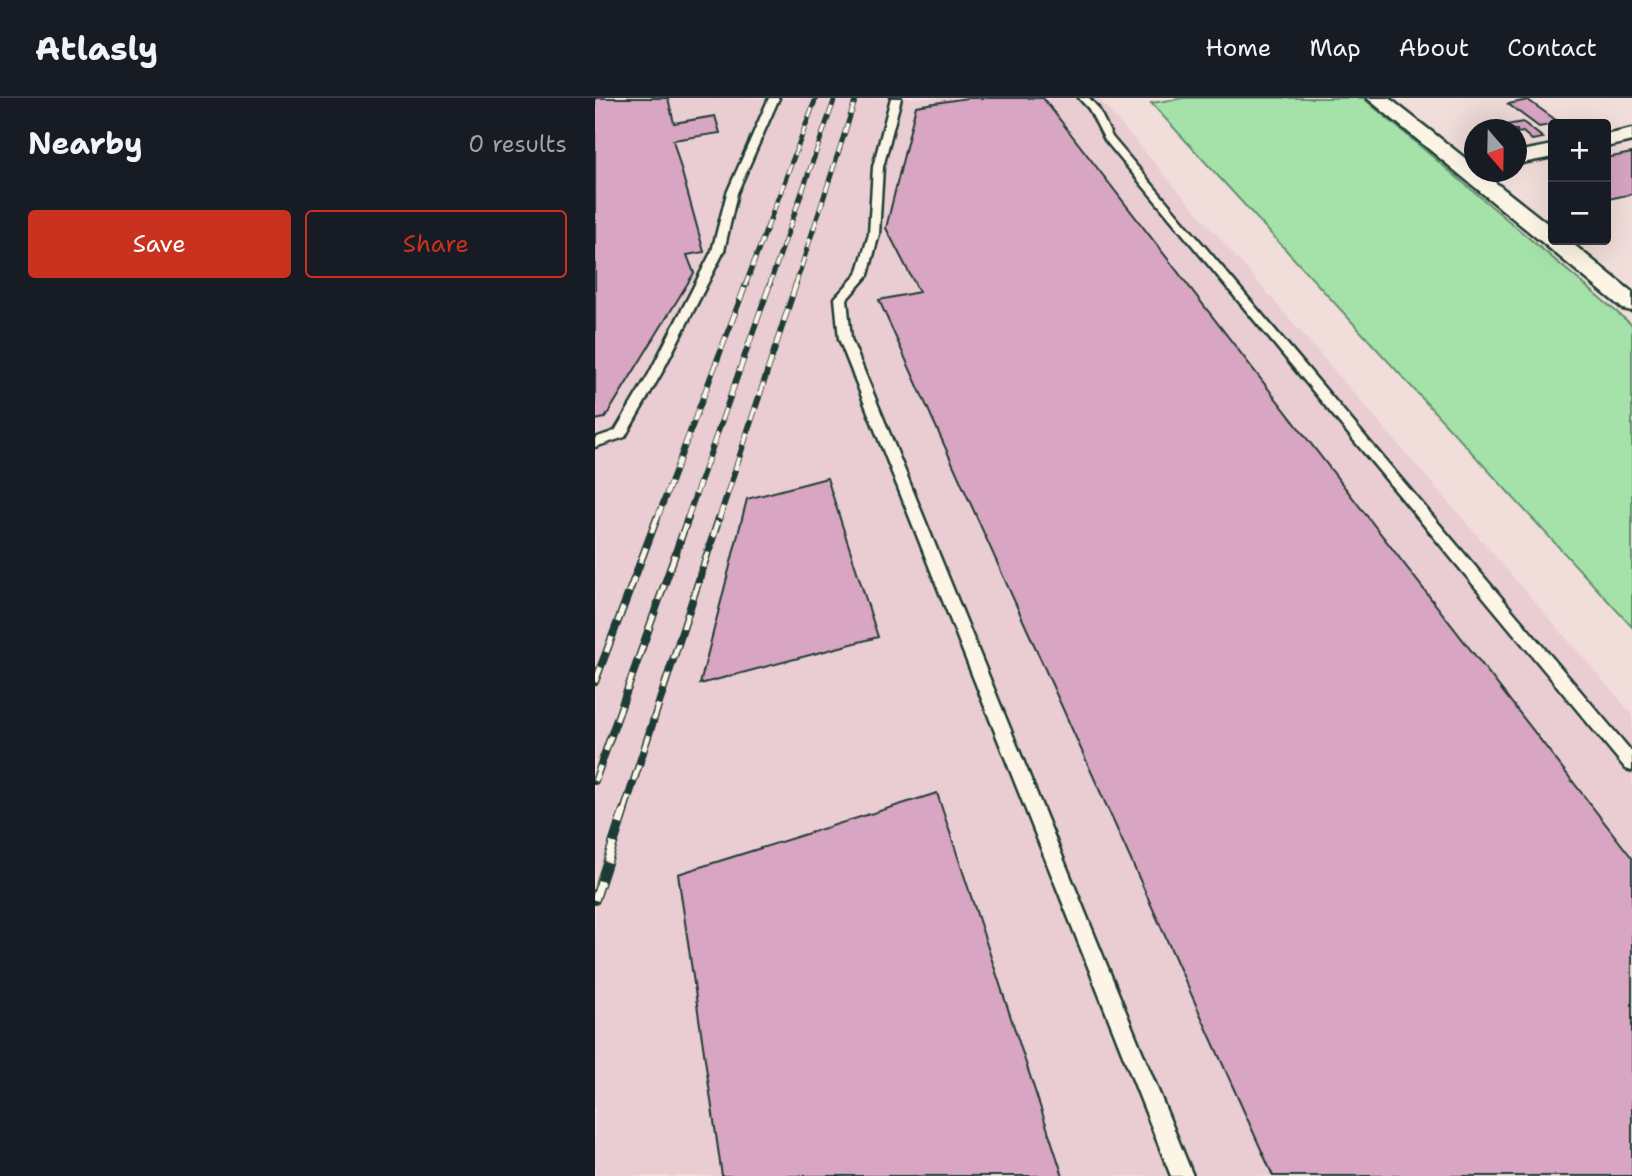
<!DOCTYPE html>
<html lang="en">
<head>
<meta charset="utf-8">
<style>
  :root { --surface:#171b24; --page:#20242c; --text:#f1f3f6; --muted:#9ea1a6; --line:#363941; --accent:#c8321e }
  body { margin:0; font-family:"Shantell Sans",sans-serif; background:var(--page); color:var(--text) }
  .controls { position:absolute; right:21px; top:21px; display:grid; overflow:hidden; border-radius:7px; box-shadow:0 7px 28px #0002 }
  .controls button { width:63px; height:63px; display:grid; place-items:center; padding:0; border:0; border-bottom:2px solid var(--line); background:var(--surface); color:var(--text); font:35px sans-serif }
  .compass { position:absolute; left:869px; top:21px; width:63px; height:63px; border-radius:50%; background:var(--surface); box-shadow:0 7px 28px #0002; rotate:160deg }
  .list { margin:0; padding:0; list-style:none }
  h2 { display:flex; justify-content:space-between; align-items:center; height:91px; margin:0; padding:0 28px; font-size:30px }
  h2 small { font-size:23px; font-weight:400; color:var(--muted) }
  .actions { display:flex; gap:14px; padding:21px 28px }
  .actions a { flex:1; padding:16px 0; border:2px solid var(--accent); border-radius:7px; text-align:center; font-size:24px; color:var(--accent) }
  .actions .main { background:var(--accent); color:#fff }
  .map { position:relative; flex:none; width:1037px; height:1078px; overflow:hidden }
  header { display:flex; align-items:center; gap:42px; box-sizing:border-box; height:98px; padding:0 35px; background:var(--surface); border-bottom:2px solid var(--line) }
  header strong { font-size:33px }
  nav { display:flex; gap:38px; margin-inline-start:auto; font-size:24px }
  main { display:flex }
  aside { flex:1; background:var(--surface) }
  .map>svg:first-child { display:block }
  .built { fill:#eaccd3 }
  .green { fill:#a5e2a9; stroke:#62906e; stroke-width:2 }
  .building { fill:#d8a5c2; stroke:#1f3d34; stroke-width:2 }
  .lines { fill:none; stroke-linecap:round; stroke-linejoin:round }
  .service-casing { stroke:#1f3d34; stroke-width:5 }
  .minor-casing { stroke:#1f3d34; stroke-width:5 }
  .service { fill:#fcf5e5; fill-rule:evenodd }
  .minor { fill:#fcf5e5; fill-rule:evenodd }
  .rail-far3-casing { stroke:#1f3d34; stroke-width:5 }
  .rail-far2-casing { stroke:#1f3d34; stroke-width:6 }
  .rail-far1-casing { stroke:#1f3d34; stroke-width:8 }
  .rail-casing { stroke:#1f3d34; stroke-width:10 }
  .rail-far3 { stroke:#fcf5e5; stroke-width:3.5; stroke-dasharray:10; stroke-linecap:butt }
  .rail-far2 { stroke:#fcf5e5; stroke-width:4.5; stroke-dasharray:13; stroke-linecap:butt }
  .rail-far1 { stroke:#fcf5e5; stroke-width:5; stroke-dasharray:16; stroke-linecap:butt }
  .rail { stroke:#fcf5e5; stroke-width:7; stroke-dasharray:20; stroke-linecap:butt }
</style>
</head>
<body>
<header>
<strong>Atlasly</strong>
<nav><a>Home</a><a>Map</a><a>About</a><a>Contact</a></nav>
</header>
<main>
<aside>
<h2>Nearby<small>0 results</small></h2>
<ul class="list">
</ul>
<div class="actions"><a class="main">Save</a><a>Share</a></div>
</aside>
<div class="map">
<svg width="1037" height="1078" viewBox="0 0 1037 1078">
  <rect width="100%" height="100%" fill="#f1ddda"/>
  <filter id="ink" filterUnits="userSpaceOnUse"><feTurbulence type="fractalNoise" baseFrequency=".0143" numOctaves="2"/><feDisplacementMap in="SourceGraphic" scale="14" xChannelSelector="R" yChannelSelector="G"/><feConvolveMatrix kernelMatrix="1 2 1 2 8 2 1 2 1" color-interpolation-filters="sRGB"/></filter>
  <g filter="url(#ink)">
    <polygon class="built" points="0,0 503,0 1037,616 1037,1078 0,1078"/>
    <polygon class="green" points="589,0 768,0 1037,227 1037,529 556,5"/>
    <g class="building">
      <polygon points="0,0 73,0 79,25 120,18 125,35 78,42 109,154 92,157 99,175 10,320 0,322"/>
      <polygon points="372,0 448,0 1037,760 1037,1078 678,1078 284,202 324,194 291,130 321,8"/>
      <polygon points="933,2 965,25 944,29 913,6"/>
      <polygon points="928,24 948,40 937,42 928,34 922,35 922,32 903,32 899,29"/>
      <polygon points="1037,55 1037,96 1014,101 1011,98 1011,60"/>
      <polygon points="232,380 283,539 105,586 152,401"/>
      <polygon points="342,695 468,1078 127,1078 83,776"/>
    </g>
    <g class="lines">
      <g class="service-casing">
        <g id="service">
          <polygon points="174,0 184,0 142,95 129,153 66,276 30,339 0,349 0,340 20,333 54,276 117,153 132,95"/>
          <polygon points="296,0 306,0 288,69 284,136 273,177 252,201 256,241 598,1078 576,1078 244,241 240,200 262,176 274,136 278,69"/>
          <polygon points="484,0 494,0 503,10 517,39 1037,654 1037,673 1031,671 510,42 494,11"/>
        </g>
      </g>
      <g class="minor-casing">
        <g id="minor">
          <polygon points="772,0 794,0 880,68 880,74 887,74 958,130 958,142 973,142 1037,194 1037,213 1028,211"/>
          <polygon points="1037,31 1037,43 1011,49 1011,37"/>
          <polygon points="958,47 958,59 922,66 922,54"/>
        </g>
      </g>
      <use href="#service" class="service"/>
      <use href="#minor" class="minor"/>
      <g class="rail-far3-casing">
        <g id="rail-far3">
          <polyline points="150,188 221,0"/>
          <polyline points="174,188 240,0"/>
          <polyline points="200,188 261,0"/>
        </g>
      </g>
      <g class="rail-far2-casing">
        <g id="rail-far2">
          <polyline points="62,421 151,186"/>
          <polyline points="92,421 175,186"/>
          <polyline points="124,421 201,186"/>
        </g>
      </g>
      <g class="rail-far1-casing">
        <g id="rail-far1">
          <polyline points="0,584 62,420"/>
          <polyline points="0,683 93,420"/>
          <polyline points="29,713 124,420"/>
        </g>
      </g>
      <g class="rail-casing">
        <polyline id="rail" points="0,802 29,712"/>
      </g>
      <use href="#rail-far3" class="rail-far3"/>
      <use href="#rail-far2" class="rail-far2"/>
      <use href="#rail-far1" class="rail-far1"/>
      <use href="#rail" class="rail"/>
    </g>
  </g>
</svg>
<div class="controls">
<button>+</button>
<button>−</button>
</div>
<svg class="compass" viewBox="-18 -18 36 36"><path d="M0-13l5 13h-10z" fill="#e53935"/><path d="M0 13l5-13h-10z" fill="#9ea1a6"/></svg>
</div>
</main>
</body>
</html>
